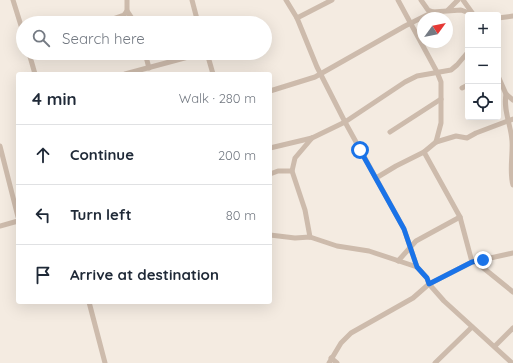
<!DOCTYPE html>
<html lang="en">
<head>
<meta charset="utf-8">
<style>
  :root { --surface:#fff; --page:#f2f2f3; --text:#1f2937; --muted:#747a83; --line:#e0e1e3 }
  body { margin:0; font-family:Quicksand,sans-serif; background:var(--page); color:var(--text) }
  .controls { position:absolute; right:12px; top:12px; display:grid; overflow:hidden; border-radius:4px; box-shadow:0 4px 16px #0002 }
  .controls button { width:36px; height:36px; display:grid; place-items:center; padding:0; border:0; border-bottom:1px solid var(--line); background:var(--surface); color:var(--text); font:20px sans-serif }
  .compass { position:absolute; left:417px; top:12px; width:36px; height:36px; border-radius:50%; background:var(--surface); box-shadow:0 4px 16px #0002; rotate:57deg }
  .stop { position:absolute; width:12px; height:12px; margin:-9px; border:3px solid #1a73e8; border-radius:50%; background:#fff }
  .stop.end { background:#1a73e8; border-color:#fff; box-shadow:0 1px 4px #0008 }
  .list { margin:0; padding:0; list-style:none }
  h2 { display:flex; justify-content:space-between; align-items:center; height:52px; margin:0; padding:0 16px; font-size:17px }
  h2 small { font-size:13px; font-weight:400; color:var(--muted) }
  .list li { display:grid; grid-template-columns:26px 1fr auto; gap:12px; align-items:center; box-sizing:border-box; height:60px; padding:0 16px; border-top:1px solid var(--line) }
  .list b { display:block; font-size:15px; white-space:nowrap }
  .list em { font-size:13px; font-style:normal; color:var(--muted) }
  .icon { flex:none; width:22px; height:22px; fill:none; stroke:currentColor; stroke-width:2; stroke-linecap:round; stroke-linejoin:round }
  .map { position:relative; flex:none; width:513px; height:363px; overflow:hidden }
  .search { position:absolute; background:var(--surface); box-shadow:0 4px 16px #0002; left:16px; top:16px; width:256px; height:44px; display:flex; align-items:center; gap:10px; box-sizing:border-box; padding:0 14px; border-radius:22px; color:var(--muted); font-size:15px }
  .panel { position:absolute; background:var(--surface); box-shadow:0 4px 16px #0002; left:16px; top:72px; width:256px; height:232px; border-radius:4px }
  .map>svg:first-child { display:block }
  .lines { fill:none; stroke-linecap:round; stroke-linejoin:round }
  .minor { stroke:#cdbbac; stroke-width:5 }
  .route { stroke:#1a73e8; stroke-width:5 }
</style>
</head>
<body>
<div class="map">
<svg width="513" height="363" viewBox="0 0 513 363">
  <rect width="100%" height="100%" fill="#f4ebe1"/>
  <g class="lines">
    <g class="minor">
      <polyline points="13,0 23,32"/>
      <polyline points="192,0 198,23"/>
      <polyline points="286,0 297,18 317,67 345,122 404,229 417,267 427,278 429,284 444,301 512,363"/>
      <polyline points="398,0 437,72 441,82 441,123 436,142"/>
      <polyline points="421,0 428,10 433,12 461,10 475,15"/>
      <polyline points="463,0 473,14"/>
      <polyline points="448,10 458,0"/>
      <polyline points="127,11 135,23"/>
      <polyline points="297,18 332,0"/>
      <polyline points="498,18 513,16"/>
      <polyline points="101,23 124,15 127,11 127,0"/>
      <polyline points="29,53 35,74"/>
      <polyline points="145,53 149,68"/>
      <polyline points="207,53 213,74"/>
      <polyline points="125,74 203,53"/>
      <polyline points="498,76 506,94 513,100"/>
      <polyline points="462,88 468,85"/>
      <polyline points="270,91 315,77 405,26 433,12"/>
      <path d="M 506,94 C 503,110 511,125 512,141 C 513,154 509,173 513,185"/>
      <polyline points="390,132 441,99"/>
      <polyline points="0,146 18,217"/>
      <polyline points="270,148 312,138 345,122 405,82 417,76 451,70 457,65 468,52"/>
      <polyline points="424,152 460,217 472,262"/>
      <polyline points="292,171 295,158 312,138"/>
      <polyline points="270,174 278,171 292,171 305,210 310,237"/>
      <polyline points="376,178 396,166 424,152 436,142 456,136 467,138 476,133 513,119"/>
      <polyline points="0,226 18,221"/>
      <polyline points="270,235 295,238 310,237 337,246 369,251 417,267"/>
      <polyline points="398,261 416,241 460,217"/>
      <polyline points="476,262 513,292"/>
      <polyline points="89,302 105,363"/>
      <polyline points="495,346 513,328"/>
      <polyline points="331,358 337,363"/>
      <polyline points="329,363 341,343 351,333 413,298 429,284 472,262 513,253"/>
      <polyline points="435,363 472,327"/>
    </g>
  </g>
  <g class="lines">
    <polyline class="route" points="360,150 404,229 417,267 427,278 429,284 472,262 483,260"/>
  </g>
</svg>
<div class="controls">
<button>+</button>
<button>−</button>
<button><svg class="icon" aria-label="locate" viewBox="0 0 24 24"><circle cx="12" cy="12" r="6"/><path d="M12 2v4M12 18v4M2 12h4M18 12h4"/></svg></button>
</div>
<svg class="compass" viewBox="-18 -18 36 36"><path d="M0-13l5 13h-10z" fill="#e53935"/><path d="M0 13l5-13h-10z" fill="#747a83"/></svg>
<div class="stop" style="left:360px;top:150px"></div>
<div class="stop end" style="left:483px;top:260px"></div>
<div class="search"><svg class="icon" aria-label="search" viewBox="0 0 24 24"><circle cx="10" cy="10" r="6"/><path d="M15 15l6 6"/></svg>Search here</div>
<section class="panel">
<h2>4 min<small>Walk · 280 m</small></h2>
<ul class="list">
<li><svg class="icon" aria-label="ahead" viewBox="0 0 24 24"><path d="M12 20V5M6 11l6-6 6 6"/></svg><div><b>Continue</b></div><em>200 m</em></li>
<li><svg class="icon" aria-label="left" viewBox="0 0 24 24"><path d="M17 20v-9H6M10 6l-5 5 5 5"/></svg><div><b>Turn left</b></div><em>80 m</em></li>
<li><svg class="icon" aria-label="arrive" viewBox="0 0 24 24"><path d="M6 21V4h12l-3 4 3 4H6"/></svg><div><b>Arrive at destination</b></div></li>
</ul>
</section>
</div>
</body>
</html>
